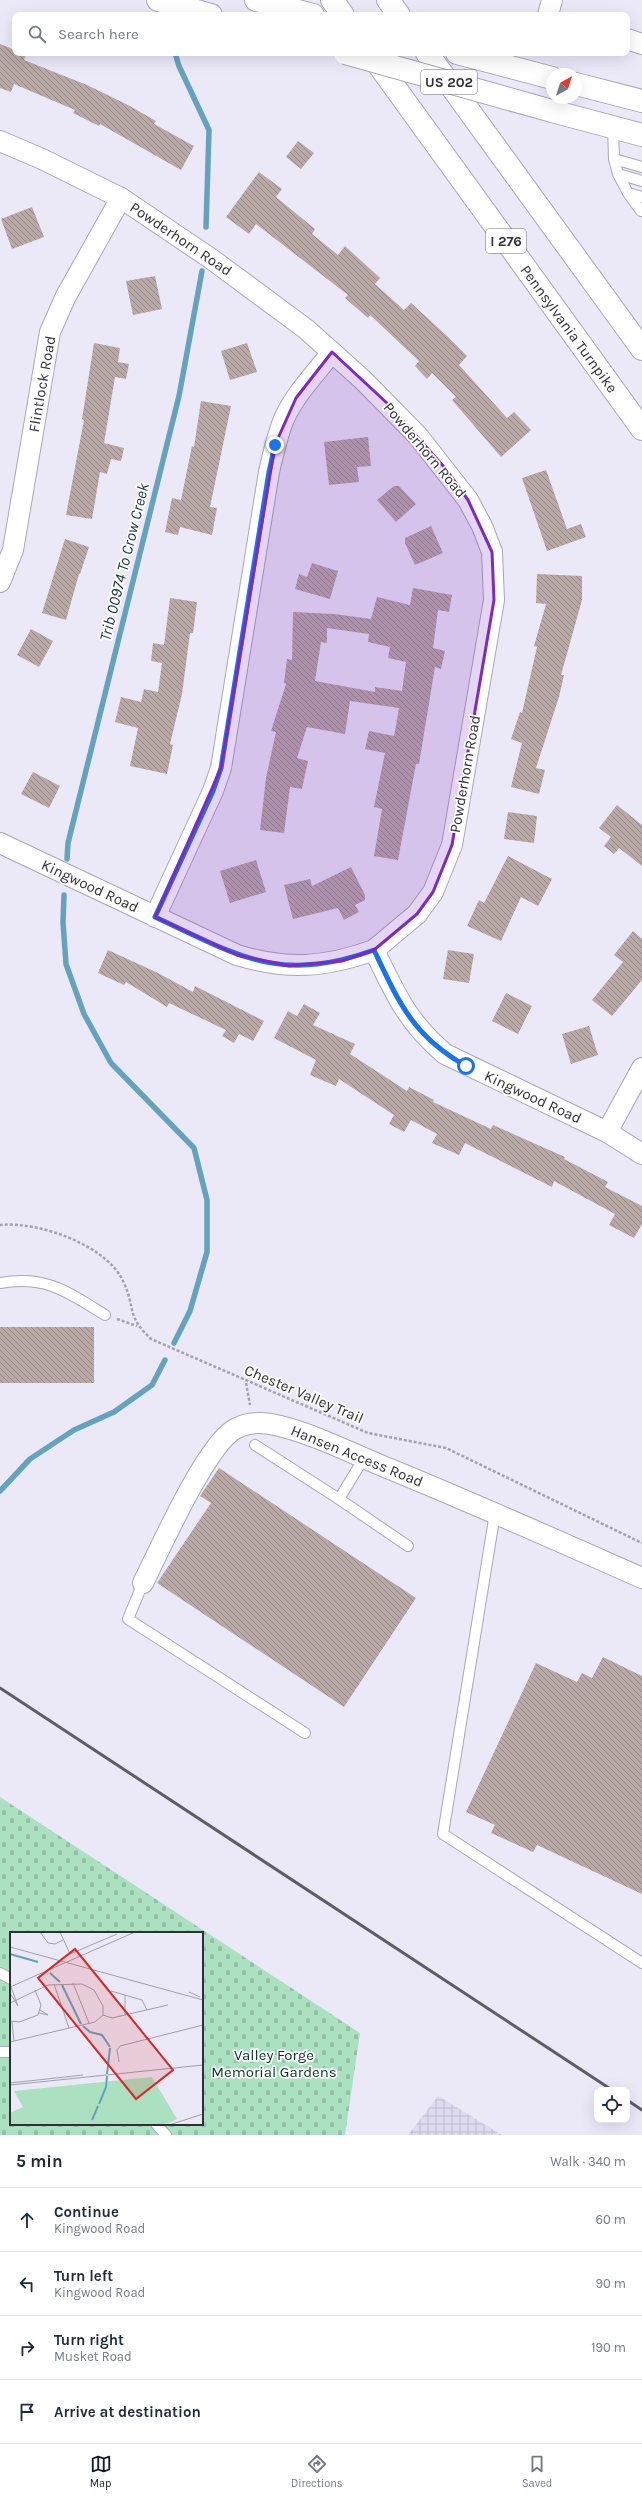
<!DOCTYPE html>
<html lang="en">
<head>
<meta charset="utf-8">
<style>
  :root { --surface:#fff; --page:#f6f6f7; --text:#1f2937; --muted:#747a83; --line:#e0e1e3; --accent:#111827 }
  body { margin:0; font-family:Karla,sans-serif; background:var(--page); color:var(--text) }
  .controls { position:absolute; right:12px; bottom:12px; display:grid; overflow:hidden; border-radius:8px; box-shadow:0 4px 16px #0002 }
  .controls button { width:36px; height:36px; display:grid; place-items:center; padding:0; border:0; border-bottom:1px solid var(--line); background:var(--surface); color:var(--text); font:20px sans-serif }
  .compass { position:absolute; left:546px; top:68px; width:36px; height:36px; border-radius:50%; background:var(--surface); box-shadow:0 4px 16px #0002; rotate:39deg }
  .stop { position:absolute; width:12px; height:12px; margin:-9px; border:3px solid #1a73e8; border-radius:50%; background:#fff }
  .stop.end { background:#1a73e8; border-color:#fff; box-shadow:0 1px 4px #0008 }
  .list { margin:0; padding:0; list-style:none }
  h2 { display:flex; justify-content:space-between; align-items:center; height:52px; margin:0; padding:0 16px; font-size:17px }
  h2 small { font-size:13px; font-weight:400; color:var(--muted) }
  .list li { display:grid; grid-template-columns:26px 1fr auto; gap:12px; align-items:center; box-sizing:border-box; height:64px; padding:0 16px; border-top:1px solid var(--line) }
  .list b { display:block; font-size:15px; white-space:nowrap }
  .list p { margin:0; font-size:13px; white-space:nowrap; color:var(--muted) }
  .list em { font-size:13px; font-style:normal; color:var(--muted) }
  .icon { flex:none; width:22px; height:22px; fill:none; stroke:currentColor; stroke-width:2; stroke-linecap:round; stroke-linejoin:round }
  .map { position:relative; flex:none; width:642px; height:2135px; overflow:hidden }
  .search { position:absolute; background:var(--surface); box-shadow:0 4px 16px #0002; left:12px; right:12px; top:12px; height:44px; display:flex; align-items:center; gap:10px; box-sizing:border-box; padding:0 14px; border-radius:8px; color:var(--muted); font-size:15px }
  .sheet { height:308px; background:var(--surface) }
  nav { display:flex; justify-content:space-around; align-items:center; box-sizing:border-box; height:56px; border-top:1px solid var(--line); background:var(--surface); font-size:11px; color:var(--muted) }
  nav a { display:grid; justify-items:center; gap:2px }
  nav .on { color:var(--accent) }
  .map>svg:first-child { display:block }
  .industrial { fill:url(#industrial-grid) }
  .cemetery { fill:url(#cemetery-stones); fill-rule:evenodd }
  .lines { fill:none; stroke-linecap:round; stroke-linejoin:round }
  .stream { stroke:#65a3bc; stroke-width:5.5 }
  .building { fill:url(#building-back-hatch); fill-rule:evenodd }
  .service-casing { stroke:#a8a7b5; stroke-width:12 }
  .minor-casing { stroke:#a8a7b5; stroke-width:22 }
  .trunk-casing { stroke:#a8a7b5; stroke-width:24 }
  .motorway-casing { stroke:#a8a7b5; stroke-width:24 }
  .path { stroke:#a2a1ac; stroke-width:2.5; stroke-dasharray:3 2; stroke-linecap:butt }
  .service { stroke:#fff; stroke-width:10 }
  .minor { stroke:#fff; stroke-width:20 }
  .trunk { stroke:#fff; stroke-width:22 }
  .motorway { stroke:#fff; stroke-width:22 }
  .rail { stroke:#5e5d65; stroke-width:3 }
  .trunk-bridge-casing { stroke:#a8a7b5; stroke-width:24; stroke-linecap:butt }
  .trunk-bridge { stroke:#fff; stroke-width:22 }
  .route { stroke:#1a73e8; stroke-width:5 }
  .marked { fill:#7b2cbf; fill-opacity:0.2; stroke:#7b2cbf; stroke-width:3; stroke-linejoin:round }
  .labels { text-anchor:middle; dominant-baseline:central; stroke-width:3.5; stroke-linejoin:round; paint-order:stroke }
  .shield { fill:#fff; stroke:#6e6d72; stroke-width:1 }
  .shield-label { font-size:14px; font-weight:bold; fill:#302f35 }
  .street-label { font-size:15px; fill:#302f35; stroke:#fff }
  .park-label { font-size:15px; fill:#04331d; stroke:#fff }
  .water-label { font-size:16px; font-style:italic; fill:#15343f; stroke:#fff }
  .inset-river { fill:none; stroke:#65a3bc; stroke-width:2 }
  .inset-road { fill:none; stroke:#a09faa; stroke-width:1 }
  .view { fill:#d62828; fill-opacity:0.15; stroke:#d62828; stroke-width:2 }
  .inset-edge { fill:none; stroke:#302f35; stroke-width:2 }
</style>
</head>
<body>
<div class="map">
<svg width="642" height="2135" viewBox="0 0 642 2135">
  <defs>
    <pattern id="industrial-grid" width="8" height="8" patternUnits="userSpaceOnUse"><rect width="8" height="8" fill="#dedbf1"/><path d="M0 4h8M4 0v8" fill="none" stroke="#bfbccf"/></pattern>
    <pattern id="cemetery-stones" width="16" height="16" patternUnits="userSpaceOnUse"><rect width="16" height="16" fill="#abe1c0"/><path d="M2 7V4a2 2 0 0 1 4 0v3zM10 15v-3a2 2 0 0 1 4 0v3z" fill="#93c1a6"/></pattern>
    <pattern id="building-back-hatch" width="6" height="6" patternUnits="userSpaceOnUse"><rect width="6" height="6" fill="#b9a9a6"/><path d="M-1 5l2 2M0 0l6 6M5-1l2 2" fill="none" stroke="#978a88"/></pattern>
  </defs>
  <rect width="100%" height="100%" fill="#ebe9f8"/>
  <polygon class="industrial" points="438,2096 502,2135 408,2135"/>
  <path class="cemetery" d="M 0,1797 L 360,2033 L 345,2135 L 0,2135 ZM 11,1933 L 202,1933 L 202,2124 L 11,2124 Z"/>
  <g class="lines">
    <g class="stream">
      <polyline points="175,53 179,66 209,130 206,227"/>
      <polyline points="67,859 68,843 179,396 202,271"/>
      <polyline points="64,895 63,922 66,964 84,1014 111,1063 194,1148 207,1200 207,1252 190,1311 174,1343"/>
      <polyline points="0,1491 30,1459 74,1430 114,1412 152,1385 165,1360"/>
    </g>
  </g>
  <g class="building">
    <polygon points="0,44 15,50 15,53 26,55 24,60 87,85 128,105 156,121 154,124 194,146 181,170 100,124 99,126 73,113 75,110 14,84 11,92 0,88"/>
    <polygon points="298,141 314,153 301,169 286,157"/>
    <polygon points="259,172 282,189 276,197 315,229 312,234 338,255 345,246 380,278 375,284 404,310 411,303 446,335 467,356 459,365 507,418 514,412 531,430 501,457 452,400 456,397 432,373 427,379 415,366 419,361 370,315 368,318 345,298 348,295 256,224 249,234 226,217"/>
    <polygon points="32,207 44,237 12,249 1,219"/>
    <polygon points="155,276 162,309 133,315 126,281"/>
    <polygon points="94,343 120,348 118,362 129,364 126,379 115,377 104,443 124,448 121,461 111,459 107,474 100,472 92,519 66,515 84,420 82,419"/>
    <polygon points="247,343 257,372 230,380 221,351"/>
    <polygon points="201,401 231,406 210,507 217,508 212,535 180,527 178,535 165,532 172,498 181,500 192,446 194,447"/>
    <polygon points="368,437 371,466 357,467 359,482 329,485 324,442"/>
    <polygon points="546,470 567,529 581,524 586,537 547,551 522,478"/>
    <polygon points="394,486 399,486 416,504 396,522 377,500"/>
    <polygon points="431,526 443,553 415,565 405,543 405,538"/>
    <polygon points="65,539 89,547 80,574 79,574 66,620 42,613"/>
    <polygon points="312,563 338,571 330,599 295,589 299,574 307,577"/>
    <polygon points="537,574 582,576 582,600 561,675 564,675 559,697 536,768 545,770 539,794 511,787 522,743 511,739 520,712 522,713 537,647 534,646 546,604 536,603"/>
    <path d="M 413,588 L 452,595 L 449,612 L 438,610 L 433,648 L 445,651 L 441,669 L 435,667 L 419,764 L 416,764 L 398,860 L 374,856 L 382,809 L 374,807 L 385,753 L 365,749 L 369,731 L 394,736 L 399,708 L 350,701 L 345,734 L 307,727 L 297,758 L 308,761 L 302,789 L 290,787 L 284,833 L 260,830 L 266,778 L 276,732 L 271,731 L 286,684 L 284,683 L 287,659 L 292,660 L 293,612 L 334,614 L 371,619 L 377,597 L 410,605 ZM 327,628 L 369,634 L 368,642 L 390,647 L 388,658 L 406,662 L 402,691 L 375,687 L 375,692 L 315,681 L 321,642 L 327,643 Z"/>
    <polygon points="170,598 197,602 193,633 190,633 182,694 170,744 173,745 167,774 130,766 138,728 115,722 121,697 141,702 144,689 158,692 162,663 151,661 153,643 164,645"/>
    <polygon points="31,629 53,641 39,667 17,655"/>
    <polygon points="33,772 60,786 49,808 21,794"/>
    <polygon points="617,805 642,825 642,866 619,848 614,854 604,846 611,837 599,828"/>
    <polygon points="508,812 537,816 534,843 504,839"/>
    <polygon points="508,856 552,879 538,906 521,897 501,941 467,926 479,900 484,903"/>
    <polygon points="256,860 266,892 230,903 220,871"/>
    <polygon points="351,867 365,895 365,900 355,905 359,912 344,920 338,908 293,919 284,885 310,879 312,886"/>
    <polygon points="633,931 642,939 642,980 612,1016 592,1000 623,962 614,955"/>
    <polygon points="108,950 158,973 193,992 195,986 264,1021 253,1041 239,1034 234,1043 222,1036 226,1030 169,1003 167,1007 126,982 124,985 98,973"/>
    <polygon points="448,950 474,954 469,983 443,979"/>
    <polygon points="506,993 532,1006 518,1034 492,1021"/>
    <polygon points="304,1004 320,1013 313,1025 355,1044 350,1054 407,1091 409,1087 434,1100 433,1102 491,1129 493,1125 565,1157 564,1159 608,1182 605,1187 642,1206 642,1224 634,1238 609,1225 615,1214 554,1181 552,1187 465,1143 459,1155 432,1143 437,1134 411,1120 404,1132 389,1124 394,1115 339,1079 336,1086 310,1075 316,1060 274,1038 288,1011 297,1016"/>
    <polygon points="589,1026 598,1055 571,1064 562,1034"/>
    <rect x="0" y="1327" width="94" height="56"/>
    <polygon points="219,1468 416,1598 344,1707 157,1583 211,1503 200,1496"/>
    <polygon points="603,1657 642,1676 642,1894 537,1845 533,1852 491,1833 495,1825 466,1812 536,1663 577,1682 582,1673 592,1678"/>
  </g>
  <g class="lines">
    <g class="service-casing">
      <g id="service">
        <polyline points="613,127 614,159 618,174 642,181"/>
        <polyline points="614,159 642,167"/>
        <polyline points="618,174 628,193 642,197"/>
        <polyline points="628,193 641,211"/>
        <path d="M 0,1283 C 46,1275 68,1292 105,1315"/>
        <polyline points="255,1445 339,1499 364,1458"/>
        <polyline points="339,1499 408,1546"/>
        <polyline points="495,1513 443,1834 642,1963"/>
        <polyline points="143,1583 128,1619 305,1733"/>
        <polyline points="0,1973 11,1979"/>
        <polyline points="0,2052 11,2052"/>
        <polyline points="156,2124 166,2135"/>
      </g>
    </g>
    <g class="minor-casing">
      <g id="minor">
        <polyline points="548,15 552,0"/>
        <polyline points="627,39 642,44"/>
        <polyline points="0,141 42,159 121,198 210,258 306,329 363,380 418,436 468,500 482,526 492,552 494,600 452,845 433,892 417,914 374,950"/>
        <polyline points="0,582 13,550 50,332 66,296 121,198"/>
        <path d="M 0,843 L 237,955 C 287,970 324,968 374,950 C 395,993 407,1022 445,1054 L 607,1132 L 642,1154"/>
        <path d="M 155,917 L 213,791 L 221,768 L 269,472 C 273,454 277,436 284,419 C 295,394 316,373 332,352"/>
        <polyline points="607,1132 642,1068"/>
        <path d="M 143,1583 C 160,1549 206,1445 235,1429 C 249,1421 265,1422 280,1426 C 316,1435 351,1453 385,1467 C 471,1502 556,1540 642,1578"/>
      </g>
    </g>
    <g class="trunk-casing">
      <g id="trunk">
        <polyline points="158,0 211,15"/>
        <polyline points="256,0 313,15"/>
        <polyline points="457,53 552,78"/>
        <polyline points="576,84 642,101"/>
        <polyline points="552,111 642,135"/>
      </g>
    </g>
    <g class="motorway-casing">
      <g id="motorway">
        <polyline points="332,0 343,15"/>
        <polyline points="388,0 399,15"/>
        <polyline points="370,53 642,429"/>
        <polyline points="427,53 642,349"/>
      </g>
    </g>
    <g class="path">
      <path d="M 0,1225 C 38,1221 108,1245 124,1283 C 136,1310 126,1315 151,1339 L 368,1433 L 446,1448 L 642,1543"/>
      <polyline points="117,1319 137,1326"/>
      <polyline points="246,1383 250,1405"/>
    </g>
    <use href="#service" class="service"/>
    <use href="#minor" class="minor"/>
    <use href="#trunk" class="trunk"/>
    <use href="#motorway" class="motorway"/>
    <g class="rail">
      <polyline points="0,1688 612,2090"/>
      <polyline points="627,2100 642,2110"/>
    </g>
    <g class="trunk-bridge-casing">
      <polyline id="trunk-bridge" points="345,53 552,111"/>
    </g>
    <use href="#trunk-bridge" class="trunk-bridge"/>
  </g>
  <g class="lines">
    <path class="route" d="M 275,445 L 269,472 L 221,768 L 213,791 L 155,917 C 239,956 279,984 374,950 C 399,1003 413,1036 466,1066"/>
  </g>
  <path class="marked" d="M 332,352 L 388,404 L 445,468 L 468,500 L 492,552 L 494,600 L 452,845 L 433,892 L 417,914 L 374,950 L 342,961 L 289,966 L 237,955 L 155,917 L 221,768 L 275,445 L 296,398 Z"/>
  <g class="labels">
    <g class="shield">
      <rect x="421" y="70" width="56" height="24" rx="3"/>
      <rect x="486" y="229" width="40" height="24" rx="3"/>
    </g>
    <g class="shield-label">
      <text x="449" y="82">US 202</text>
      <text x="506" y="241">I 276</text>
    </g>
    <g class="street-label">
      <text transform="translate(181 239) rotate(34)">Powderhorn Road</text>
      <text transform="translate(569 329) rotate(54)">Pennsylvania Turnpike</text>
      <text transform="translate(42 384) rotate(-80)">Flintlock Road</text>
      <text transform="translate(425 450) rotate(50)">Powderhorn Road</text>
      <text transform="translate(465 774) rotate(-80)">Powderhorn Road</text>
      <text transform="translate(90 886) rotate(25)">Kingwood Road</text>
      <text transform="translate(533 1097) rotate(25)">Kingwood Road</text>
      <text transform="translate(304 1394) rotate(23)">Chester Valley Trail</text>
      <text transform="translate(357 1456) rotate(22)">Hansen Access Road</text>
    </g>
    <g class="park-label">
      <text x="274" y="2055">Valley Forge<tspan x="274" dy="17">Memorial Gardens</tspan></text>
    </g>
    <g class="water-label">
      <text transform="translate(124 562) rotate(-76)">Trib 00974 To Crow Creek</text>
    </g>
  </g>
  <g transform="translate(10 1932)">
    <rect width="193" height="193" fill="#ebe9f8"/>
    <path d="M 142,145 L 167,187 L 155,193 L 0,193 L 0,181 L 13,175 L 4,159 Z" fill="#abe1c0"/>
    <path class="inset-river" d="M 0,22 L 28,30M 40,41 L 50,50M 52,53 L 71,92M 73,94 L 80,100 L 92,103 L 100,115M 97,142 L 100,116M 89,172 L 96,155 L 97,144M 82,188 L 88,174"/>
    <path class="inset-road" d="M 30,0 L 38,11 L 45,12 L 53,8M 50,0 L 60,22 L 107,2M 0,15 L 193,68M 63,51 L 79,91M 44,52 L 59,96M 0,55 L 125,0M 101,59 L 132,68 L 137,78M 179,60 L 190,65M 0,61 L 8,74 L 1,55M 0,71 L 38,53 L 72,52 L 84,58 L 93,74 L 93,83M 29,81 L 38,83 L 30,78M 115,83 L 115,63M 0,89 L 9,90 L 28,83 L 31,73 L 25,58M 2,90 L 4,109M 0,110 L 85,90 L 93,83 L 102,86 L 158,73M 109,130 L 107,118 L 110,114 L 193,93M 0,151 L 73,143M 0,153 L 193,133M 159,193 L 193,182"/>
    <path class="view" d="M 65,17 L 163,138 L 126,167 L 28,46 Z"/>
    <rect width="193" height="193" class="inset-edge"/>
  </g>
</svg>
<div class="controls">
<button><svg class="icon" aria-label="locate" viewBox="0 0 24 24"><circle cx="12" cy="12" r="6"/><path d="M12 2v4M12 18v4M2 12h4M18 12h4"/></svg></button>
</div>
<svg class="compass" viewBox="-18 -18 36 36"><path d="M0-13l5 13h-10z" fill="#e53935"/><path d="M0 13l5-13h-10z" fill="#747a83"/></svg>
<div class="stop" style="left:466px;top:1066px"></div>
<div class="stop end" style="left:275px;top:445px"></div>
<div class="search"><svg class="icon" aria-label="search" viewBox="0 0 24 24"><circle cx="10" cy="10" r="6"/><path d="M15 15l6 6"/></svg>Search here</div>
</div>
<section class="sheet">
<h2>5 min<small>Walk · 340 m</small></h2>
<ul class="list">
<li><svg class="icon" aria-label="ahead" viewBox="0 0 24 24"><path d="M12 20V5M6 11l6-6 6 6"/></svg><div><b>Continue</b><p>Kingwood Road</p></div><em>60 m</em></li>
<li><svg class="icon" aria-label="left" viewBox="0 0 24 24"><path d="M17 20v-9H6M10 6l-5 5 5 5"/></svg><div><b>Turn left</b><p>Kingwood Road</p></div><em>90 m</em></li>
<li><svg class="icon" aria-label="right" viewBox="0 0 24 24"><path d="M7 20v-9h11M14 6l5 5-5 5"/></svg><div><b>Turn right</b><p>Musket Road</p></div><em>190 m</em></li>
<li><svg class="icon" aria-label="arrive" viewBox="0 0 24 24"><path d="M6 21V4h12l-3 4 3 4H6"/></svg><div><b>Arrive at destination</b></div></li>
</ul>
</section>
<nav>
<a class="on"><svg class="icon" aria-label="map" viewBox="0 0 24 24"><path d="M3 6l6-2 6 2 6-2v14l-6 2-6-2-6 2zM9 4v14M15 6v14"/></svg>Map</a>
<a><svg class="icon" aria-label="directions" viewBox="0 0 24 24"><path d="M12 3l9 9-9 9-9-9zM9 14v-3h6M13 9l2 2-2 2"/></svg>Directions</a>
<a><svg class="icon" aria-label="saved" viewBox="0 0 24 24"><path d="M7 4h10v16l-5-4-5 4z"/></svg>Saved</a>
</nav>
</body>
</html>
